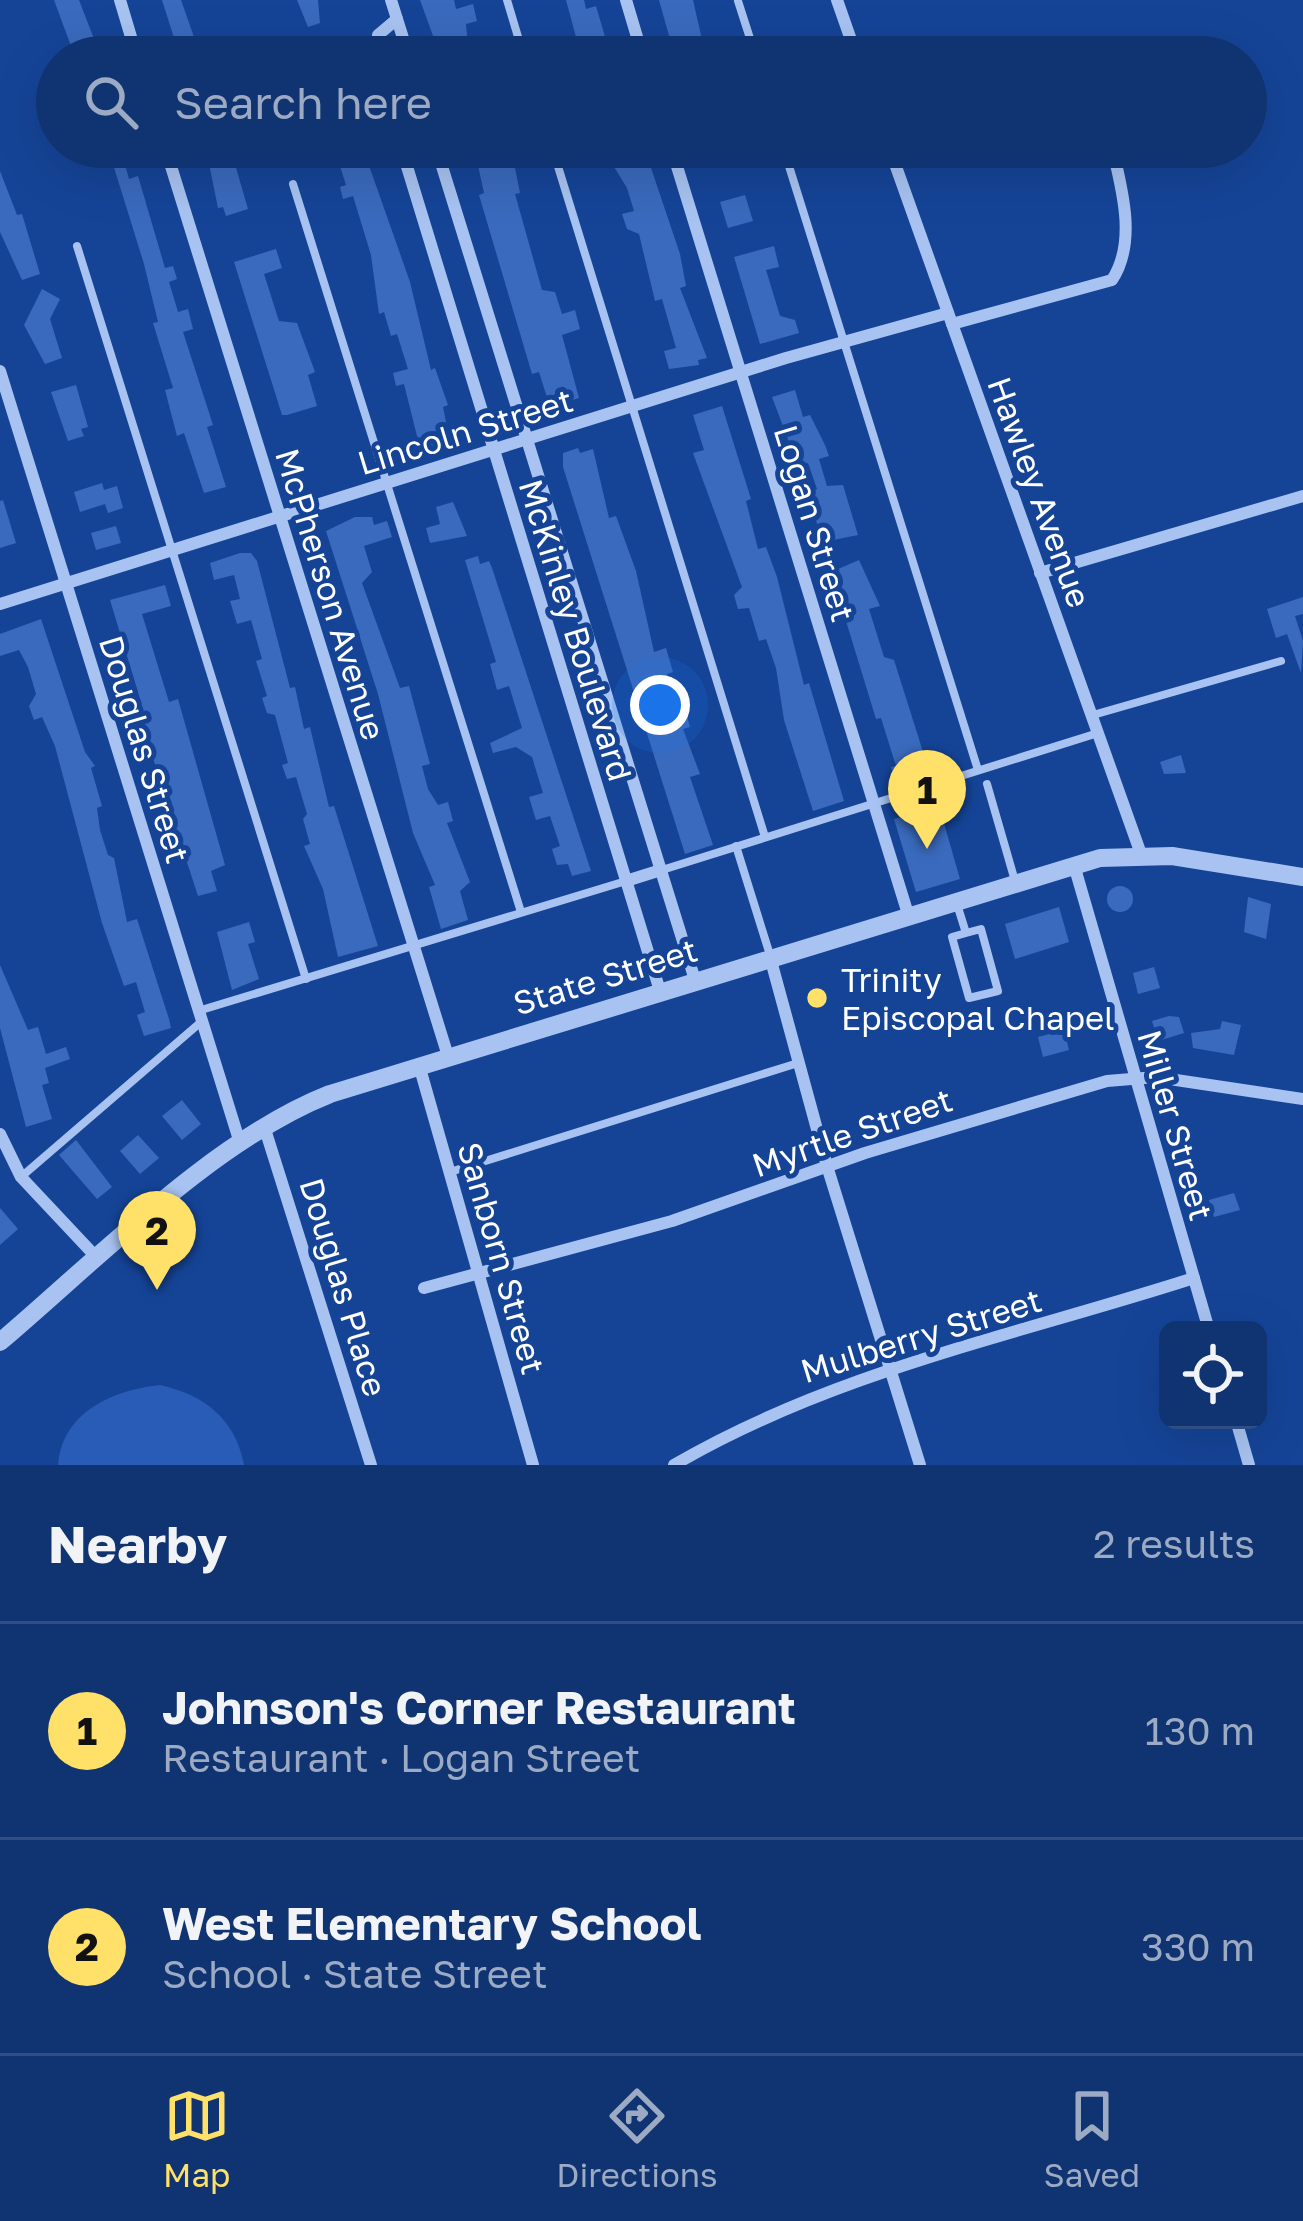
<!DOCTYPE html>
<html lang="en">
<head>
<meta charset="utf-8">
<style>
  :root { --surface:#103371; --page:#1e3f79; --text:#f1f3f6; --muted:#9caac3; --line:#304e84; --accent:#ffe069 }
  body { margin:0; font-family:"Golos Text",sans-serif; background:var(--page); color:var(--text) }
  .controls { position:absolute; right:36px; bottom:36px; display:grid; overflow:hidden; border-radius:18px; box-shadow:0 12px 48px #0002 }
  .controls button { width:108px; height:108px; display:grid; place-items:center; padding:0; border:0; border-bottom:3px solid var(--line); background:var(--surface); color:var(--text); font:60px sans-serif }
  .you { position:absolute; left:660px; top:705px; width:42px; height:42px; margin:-30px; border:9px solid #fff; border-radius:50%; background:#1a73e8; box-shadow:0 0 0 18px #1a73e833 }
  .badge { display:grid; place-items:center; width:78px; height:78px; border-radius:50%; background:var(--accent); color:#111; font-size:39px; font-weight:700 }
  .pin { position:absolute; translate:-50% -99px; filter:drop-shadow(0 3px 6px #0008) }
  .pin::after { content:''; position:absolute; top:63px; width:42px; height:36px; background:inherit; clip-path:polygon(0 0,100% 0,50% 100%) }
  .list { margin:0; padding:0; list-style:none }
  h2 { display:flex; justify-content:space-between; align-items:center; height:156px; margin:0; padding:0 48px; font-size:51px }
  h2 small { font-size:39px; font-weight:400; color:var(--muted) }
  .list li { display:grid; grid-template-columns:78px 1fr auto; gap:36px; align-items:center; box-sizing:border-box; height:216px; padding:0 48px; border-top:3px solid var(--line) }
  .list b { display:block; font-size:45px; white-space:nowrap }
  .list p { margin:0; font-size:39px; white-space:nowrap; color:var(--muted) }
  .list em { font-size:39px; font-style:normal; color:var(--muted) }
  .icon { flex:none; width:66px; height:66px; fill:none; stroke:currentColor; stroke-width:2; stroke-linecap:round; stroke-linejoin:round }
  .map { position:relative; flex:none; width:1303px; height:1465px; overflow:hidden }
  .search { position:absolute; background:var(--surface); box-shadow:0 12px 48px #0002; left:36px; right:36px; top:36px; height:132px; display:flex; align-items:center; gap:30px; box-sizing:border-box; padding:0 42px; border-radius:66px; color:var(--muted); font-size:45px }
  .sheet { height:588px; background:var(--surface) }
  nav { display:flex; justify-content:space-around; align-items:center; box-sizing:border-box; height:168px; border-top:3px solid var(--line); background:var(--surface); font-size:33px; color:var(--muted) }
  nav a { display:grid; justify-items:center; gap:6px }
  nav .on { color:var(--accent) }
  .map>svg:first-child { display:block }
  .green { fill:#295cb6 }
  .building { fill:#3a6abd }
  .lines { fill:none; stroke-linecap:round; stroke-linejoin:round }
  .service { stroke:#a8c3f2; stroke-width:8 }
  .minor { stroke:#a8c3f2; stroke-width:12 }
  .tertiary { stroke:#a8c3f2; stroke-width:18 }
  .poi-dot { fill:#ffe069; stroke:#154497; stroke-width:4.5 }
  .labels { text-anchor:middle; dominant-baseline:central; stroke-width:10; stroke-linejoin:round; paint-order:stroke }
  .street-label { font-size:33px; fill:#fff; stroke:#154497 }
  .poi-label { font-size:33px; fill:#fff; stroke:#154497; text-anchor:start }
</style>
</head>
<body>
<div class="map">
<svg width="1303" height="1465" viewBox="0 0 1303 1465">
  <rect width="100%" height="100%" fill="#154497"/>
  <path class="green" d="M 160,1385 C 204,1395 235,1418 244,1465 L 58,1465 C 62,1412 113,1390 160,1385 Z"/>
  <g class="building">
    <polygon points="54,0 79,0 101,57 75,57"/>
    <polygon points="162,0 181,0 201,57 180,57"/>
    <polygon points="297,0 318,0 320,23 308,27"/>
    <polygon points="420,0 454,0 456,9 473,4 477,21 466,24 468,46 440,55"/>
    <polygon points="566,0 584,0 586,9 596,6 611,57 580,52"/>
    <polygon points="659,0 693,0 706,57 675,57"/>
    <polygon points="94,147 120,147 129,179 138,176 165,268 173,266 177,279 169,282 178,312 188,309 193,329 183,332 213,425 207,427 226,487 204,493 184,433 177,436 165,390 173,388 153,323 158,322 144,264 112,161 100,165"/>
    <polygon points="230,147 248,209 226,216 223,207 218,208 207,154"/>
    <polygon points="334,147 388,147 366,157 410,282 431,370 435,368 448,405 443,407 450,442 420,448 404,384 396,386 393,373 408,369 397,334 391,336 384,312 379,314 371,255 353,196 343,199 340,187 346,185"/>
    <polygon points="474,147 497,147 499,152 511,148 520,193 515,194 542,290 555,292 562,314 575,310 580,329 562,335 579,398 550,407 539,372 532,374 479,195 484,193"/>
    <polygon points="602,147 644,147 680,254 686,286 680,288 707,358 698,360 699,365 669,369 664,351 676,348 662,299 655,301 639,234 627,229 622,214 634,211 627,188"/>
    <polygon points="739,147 743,161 710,168 708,149"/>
    <polygon points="0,171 17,215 22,214 40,274 22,280 0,232"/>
    <polygon points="745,195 753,221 728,228 720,202"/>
    <polygon points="774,246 779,267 766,270 780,316 795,320 799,333 760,344 734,257"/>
    <polygon points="276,249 282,268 264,274 279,321 297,323 315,372 308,375 317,406 287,415 282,415 234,262"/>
    <polygon points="42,289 60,299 50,319 62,358 45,364 24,325"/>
    <polygon points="76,385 88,427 81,429 84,436 68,441 51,392"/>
    <polygon points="795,390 803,417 810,415 825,445 829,456 819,459 827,486 843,485 858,535 823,542 807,493 817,489 808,463 798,466 772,397"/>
    <polygon points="722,406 751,499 746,501 758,549 766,547 777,577 804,685 809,683 844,801 813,811 784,720 776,668 766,639 759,641 749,608 738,609 734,595 742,587 693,453 704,450 693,415"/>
    <polygon points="578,448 580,453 593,449 609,518 616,516 636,571 654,652 666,648 673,672 667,674 679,718 687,716 690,727 683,729 700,774 690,777 713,845 685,854 563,467 563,453"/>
    <polygon points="102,483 104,490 117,486 123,508 108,513 105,504 80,512 74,492"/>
    <polygon points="3,500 16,543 0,548 0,501"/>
    <polygon points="453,502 467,536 430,543 426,528 440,524 436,507"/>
    <polygon points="355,517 372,517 374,525 387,521 392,537 364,546 372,572 362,583 400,688 409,686 430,764 422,766 428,789 438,805 448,802 453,821 447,823 470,882 460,891 468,920 441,929 429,887 435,885 413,833 378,694 326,531"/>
    <polygon points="116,526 121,543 96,550 91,533"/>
    <polygon points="240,553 251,553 257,561 290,688 295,687 304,729 310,727 329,807 334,806 378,946 338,957 323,889 304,846 310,844 303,819 307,814 296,777 287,779 282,765 288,763 275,715 267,713 262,698 267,696 256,661 262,659 251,620 237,624 230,601 240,599 234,575 214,580 210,563"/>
    <polygon points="478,556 480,564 489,561 492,568 591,871 572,876 568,864 557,865 552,849 560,846 550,816 536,820 529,797 543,793 532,757 516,747 493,753 490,743 522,728 509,686 497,690 490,664 496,662 465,560"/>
    <polygon points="859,560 880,606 869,609 884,657 894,660 931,777 897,788 891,767 896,766 881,718 876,719 831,572"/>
    <polygon points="165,585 171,606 142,614 169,702 178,699 225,865 211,871 217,891 198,896 135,703 141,702 110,600"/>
    <polygon points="1303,597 1303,614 1295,616 1303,641 1301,673 1287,634 1276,638 1267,609"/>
    <polygon points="41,619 85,752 95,766 91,768 102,806 97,808 100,830 108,855 114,858 127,922 137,919 169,1019 171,1028 144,1036 137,1015 145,1012 136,982 124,986 102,923 55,746 42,717 34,720 29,706 36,694 28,667 19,650 0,656 0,634"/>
    <polygon points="1181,755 1186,773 1164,774 1160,762"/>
    <polygon points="939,806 960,879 916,892 894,819"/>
    <circle cx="1120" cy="899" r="13"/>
    <polygon points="1248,897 1271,904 1266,939 1244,932"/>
    <polygon points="1059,907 1069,942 1015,959 1005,924"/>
    <polygon points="249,922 255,942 248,944 259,979 232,990 217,932"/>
    <polygon points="0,965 28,1030 38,1027 46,1054 66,1047 70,1059 45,1068 49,1083 42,1085 52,1119 26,1127 0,1028"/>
    <polygon points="1154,967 1160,988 1138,994 1133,973"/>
    <polygon points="1169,1016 1179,1017 1184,1033 1158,1041 1152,1021"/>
    <polygon points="1222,1021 1241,1025 1234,1055 1193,1048 1191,1033 1220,1029"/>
    <polygon points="1064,1030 1069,1050 1043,1057 1038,1037"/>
    <polygon points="182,1100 201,1124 182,1140 162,1116"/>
    <polygon points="138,1135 159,1158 140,1174 120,1151"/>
    <polygon points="76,1140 112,1187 97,1199 59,1155"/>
    <polygon points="1234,1193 1240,1210 1214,1217 1209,1200"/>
    <polygon points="0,1208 18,1229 0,1245"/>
  </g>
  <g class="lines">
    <g class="service">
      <polyline points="507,0 524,57"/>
      <polyline points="738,1 756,57"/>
      <polyline points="552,147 765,837"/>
      <polyline points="783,147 978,770"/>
      <polyline points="293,184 521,912"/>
      <polyline points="77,246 306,979"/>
      <polyline points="1093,715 1281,661"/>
      <polyline points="987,784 1015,881"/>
      <polyline points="736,846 770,955"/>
      <polyline points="662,870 1098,733"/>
      <polyline points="956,901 966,933 981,929 998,991 969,998 952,937 966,933"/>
      <polyline points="198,1011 626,881"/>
      <polyline points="450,1172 798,1063"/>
      <polyline points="21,1177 201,1022"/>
    </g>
    <g class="minor">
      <polyline points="120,0 137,57"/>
      <polyline points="391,0 409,57"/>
      <polyline points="626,0 643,57"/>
      <polyline points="837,0 857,57"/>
      <polyline points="376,57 378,35 397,19"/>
      <polyline points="165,147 448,1056"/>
      <polyline points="401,147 660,991"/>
      <polyline points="436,147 695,980"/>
      <polyline points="671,147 908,914"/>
      <polyline points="889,147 1141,854"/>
      <path d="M 952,324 L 1112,280 C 1137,242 1122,189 1112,147"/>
      <polyline points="0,371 240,1143"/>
      <polyline points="1040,573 1303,496"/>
      <polyline points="0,604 786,358 948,313"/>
      <polyline points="1074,865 1209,1330"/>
      <polyline points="626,881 661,870"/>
      <polyline points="770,957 827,1166 920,1465"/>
      <polyline points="419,1065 533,1465"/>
      <polyline points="264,1126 371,1465"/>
      <polyline points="0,1134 21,1177 98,1259"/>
      <polyline points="424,1288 672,1221 865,1153 1107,1081 1156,1077 1303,1099"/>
      <polyline points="1236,1420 1249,1465"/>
      <path d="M 674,1465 C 835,1371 1017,1335 1194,1278"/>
    </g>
    <path class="tertiary" d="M 0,1342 C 97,1260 213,1140 330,1094 L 1100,858 L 1172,856 L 1303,877"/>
  </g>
  <circle class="poi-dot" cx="817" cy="998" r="12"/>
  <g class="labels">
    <g class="street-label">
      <text transform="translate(465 431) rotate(-17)">Lincoln Street</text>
      <text transform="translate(1040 492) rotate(70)">Hawley Avenue</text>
      <text transform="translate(815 523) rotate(73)">Logan Street</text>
      <text transform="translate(331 594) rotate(73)">McPherson Avenue</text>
      <text transform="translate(576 630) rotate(73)">McKinley Boulevard</text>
      <text transform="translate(145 749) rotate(73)">Douglas Street</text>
      <text transform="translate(605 976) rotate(-17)">State Street</text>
      <text transform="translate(1176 1125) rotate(74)">Miller Street</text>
      <text transform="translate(852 1132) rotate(-19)">Myrtle Street</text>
      <text transform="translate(502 1258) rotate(74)">Sanborn Street</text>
      <text transform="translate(344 1287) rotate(73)">Douglas Place</text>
      <text transform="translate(921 1335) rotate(-17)">Mulberry Street</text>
    </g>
    <g class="poi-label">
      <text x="841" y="979">Trinity<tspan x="841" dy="38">Episcopal Chapel</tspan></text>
    </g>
  </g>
</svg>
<div class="controls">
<button><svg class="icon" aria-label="locate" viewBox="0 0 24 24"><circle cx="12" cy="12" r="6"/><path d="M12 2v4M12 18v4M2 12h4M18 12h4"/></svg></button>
</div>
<div class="you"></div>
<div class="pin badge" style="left:927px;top:849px">1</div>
<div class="pin badge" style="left:157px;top:1290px">2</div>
<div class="search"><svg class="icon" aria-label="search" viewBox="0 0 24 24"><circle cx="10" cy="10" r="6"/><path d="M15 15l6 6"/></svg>Search here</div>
</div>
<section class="sheet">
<h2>Nearby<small>2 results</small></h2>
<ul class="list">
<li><span class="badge">1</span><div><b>Johnson's Corner Restaurant</b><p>Restaurant · Logan Street</p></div><em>130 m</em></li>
<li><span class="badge">2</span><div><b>West Elementary School</b><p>School · State Street</p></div><em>330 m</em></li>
</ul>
</section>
<nav>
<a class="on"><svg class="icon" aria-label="map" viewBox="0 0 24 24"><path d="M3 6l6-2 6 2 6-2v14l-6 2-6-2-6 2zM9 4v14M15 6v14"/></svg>Map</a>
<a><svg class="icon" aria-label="directions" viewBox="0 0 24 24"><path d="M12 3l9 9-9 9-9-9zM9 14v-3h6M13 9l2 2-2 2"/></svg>Directions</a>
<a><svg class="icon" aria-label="saved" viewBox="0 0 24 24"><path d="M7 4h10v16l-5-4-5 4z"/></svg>Saved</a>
</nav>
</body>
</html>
